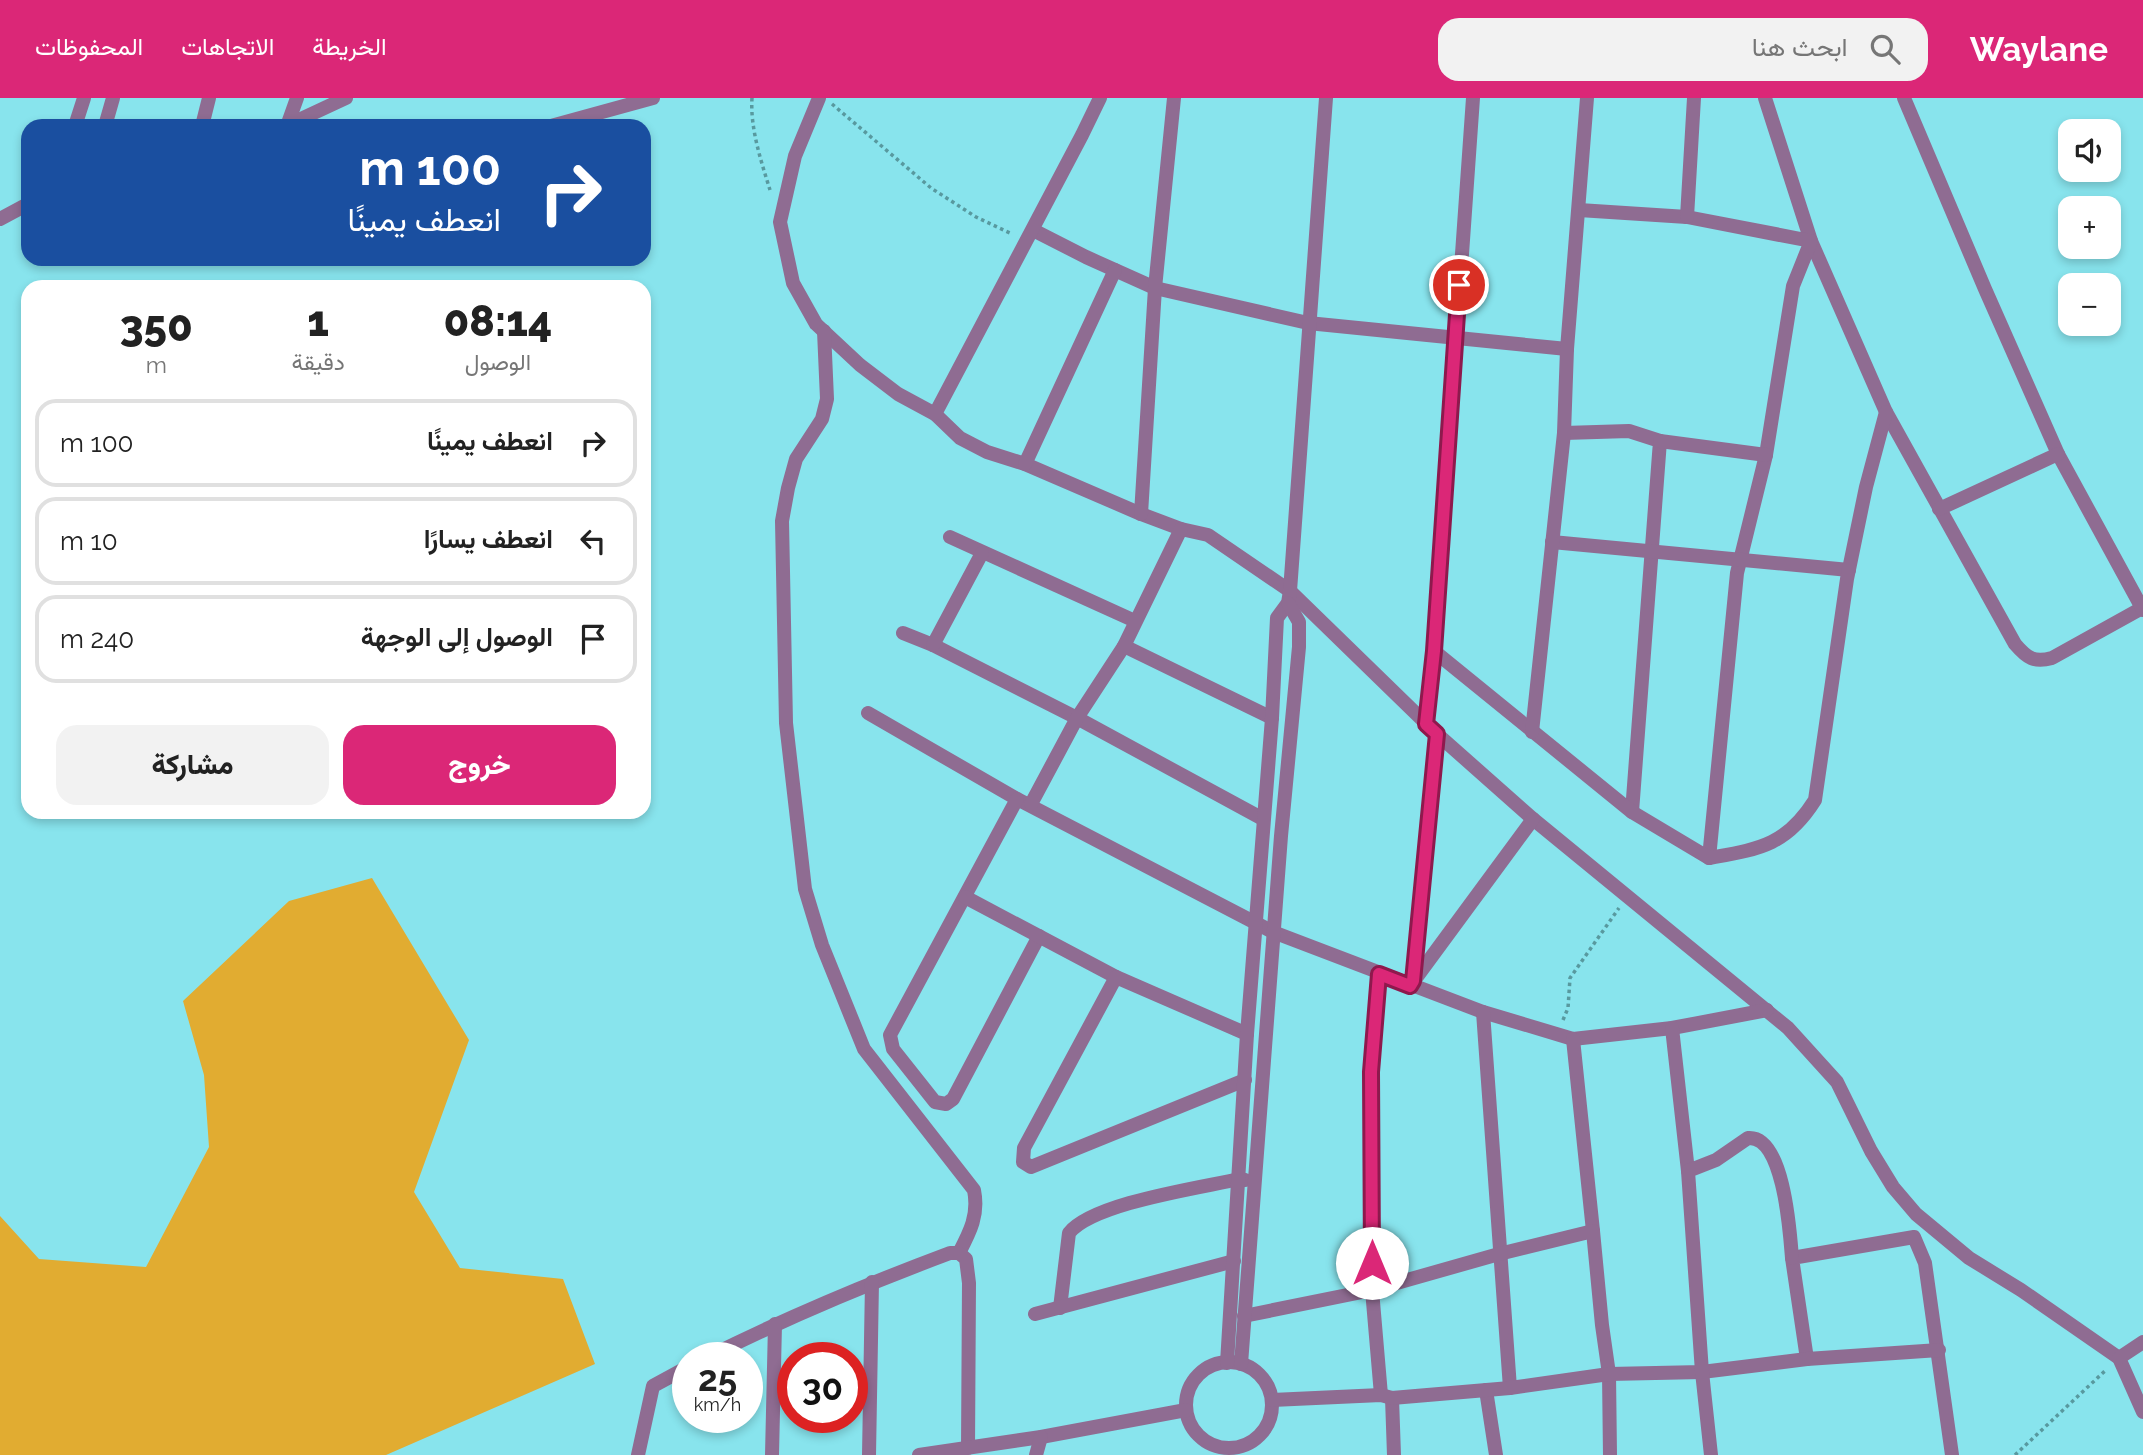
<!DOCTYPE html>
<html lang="ar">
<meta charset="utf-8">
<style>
:root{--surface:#fff;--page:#f2f2f2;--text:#222;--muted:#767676;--line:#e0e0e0;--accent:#db2777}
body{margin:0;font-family:Raleway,Vazirmatn,sans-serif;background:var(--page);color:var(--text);direction:rtl;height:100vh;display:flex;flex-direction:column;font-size:26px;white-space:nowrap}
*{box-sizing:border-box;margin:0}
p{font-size:23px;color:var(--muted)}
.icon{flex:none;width:38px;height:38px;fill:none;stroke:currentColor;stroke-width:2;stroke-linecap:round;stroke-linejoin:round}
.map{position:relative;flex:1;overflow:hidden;direction:ltr}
.drawer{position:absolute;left:21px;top:182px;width:630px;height:539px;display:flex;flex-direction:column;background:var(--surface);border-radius:21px;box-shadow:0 4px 10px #0003;direction:rtl}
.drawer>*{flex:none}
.hud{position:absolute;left:21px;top:21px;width:630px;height:147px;border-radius:21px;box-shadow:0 4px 10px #0003;direction:rtl;background:#1a4fa0;color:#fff;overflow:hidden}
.buttons{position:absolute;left:2058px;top:21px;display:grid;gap:14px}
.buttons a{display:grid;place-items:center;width:63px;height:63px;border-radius:14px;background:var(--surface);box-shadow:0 4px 10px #0003;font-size:35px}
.speed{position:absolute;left:672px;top:1244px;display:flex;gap:14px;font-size:35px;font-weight:700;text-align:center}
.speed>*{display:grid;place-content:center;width:91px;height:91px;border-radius:50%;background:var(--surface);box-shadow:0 4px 10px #0003;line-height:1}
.speed small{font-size:18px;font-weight:400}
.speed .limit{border:10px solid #d22;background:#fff;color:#111}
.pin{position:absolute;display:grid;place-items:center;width:60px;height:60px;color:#fff;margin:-30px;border:4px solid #fff;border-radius:50%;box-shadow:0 2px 7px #0007}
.me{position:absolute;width:77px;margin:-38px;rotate:0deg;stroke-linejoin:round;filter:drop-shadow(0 0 5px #0008)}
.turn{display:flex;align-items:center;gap:24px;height:147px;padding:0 35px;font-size:32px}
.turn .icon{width:91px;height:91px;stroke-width:2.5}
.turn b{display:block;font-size:49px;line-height:60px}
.eta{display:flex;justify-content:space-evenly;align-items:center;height:119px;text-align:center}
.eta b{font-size:42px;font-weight:800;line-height:49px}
.primary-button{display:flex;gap:14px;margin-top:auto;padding:14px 35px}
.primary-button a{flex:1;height:80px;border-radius:21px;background:var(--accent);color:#fff;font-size:28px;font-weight:800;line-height:80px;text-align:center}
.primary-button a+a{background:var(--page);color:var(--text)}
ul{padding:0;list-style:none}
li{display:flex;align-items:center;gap:21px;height:88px;margin:0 14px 10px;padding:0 21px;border:4px solid var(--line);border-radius:21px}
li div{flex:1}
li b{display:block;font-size:26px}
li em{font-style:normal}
header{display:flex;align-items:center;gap:42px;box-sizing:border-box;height:98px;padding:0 35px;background:var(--accent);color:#fff}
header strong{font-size:33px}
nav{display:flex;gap:38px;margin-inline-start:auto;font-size:24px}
.search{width:490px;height:63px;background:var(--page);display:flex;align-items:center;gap:18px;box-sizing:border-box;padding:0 24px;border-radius:21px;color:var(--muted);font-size:26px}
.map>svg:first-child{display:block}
.green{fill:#e1ac31}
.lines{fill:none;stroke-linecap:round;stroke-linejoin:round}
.path{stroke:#58999f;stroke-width:3.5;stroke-dasharray:3.5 3.5;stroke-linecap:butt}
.street{stroke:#8f6c92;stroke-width:14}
.route-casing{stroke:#8e194d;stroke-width:18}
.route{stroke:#db2777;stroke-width:12}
</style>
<header>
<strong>Waylane</strong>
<div class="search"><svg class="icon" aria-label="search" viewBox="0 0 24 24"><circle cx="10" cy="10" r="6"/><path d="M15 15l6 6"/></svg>ابحث هنا</div>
<nav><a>الخريطة</a><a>الاتجاهات</a><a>المحفوظات</a></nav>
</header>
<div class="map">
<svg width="2143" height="1357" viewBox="0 0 2143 1357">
<rect width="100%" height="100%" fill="#88e4ed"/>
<polygon class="green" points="372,780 469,942 414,1094 460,1170 563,1181 595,1266 386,1357 0,1357 0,1118 39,1161 146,1169 209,1049 204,977 183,903 289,803"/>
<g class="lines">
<g class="path">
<path d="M752 0C750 30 761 63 770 92"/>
<polyline points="832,6 931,90 976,119 1012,136"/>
<polyline points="1563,922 1568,910 1570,880 1619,810"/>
<polyline points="2015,1357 2107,1271"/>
</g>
<g class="street">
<polyline points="819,0 795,58 780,124 793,185 816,226 860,267 898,296 935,316 960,340 987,354 1025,366 1141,416 1181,431 1208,437 1290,493 1437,636 1533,721 1788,930 1837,984 1871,1053 1893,1089 1916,1116 1969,1160 2021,1192 2119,1260 2143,1314"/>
<path d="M1765 0 1811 143 1886 314 2015 546C2027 560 2034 565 2052 560L2142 510"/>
<polyline points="1904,0 1985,191 2058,356 2143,512"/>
<polyline points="288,27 346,0"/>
<polyline points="75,28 84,0"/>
<polyline points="105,28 113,0"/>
<polyline points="202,28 209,0"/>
<polyline points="287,28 297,0"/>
<polyline points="551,28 653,0"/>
<polyline points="1579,112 1687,119 1811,143 1793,188 1766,357 1737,475 1709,760"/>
<polyline points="1687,119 1694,0"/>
<polyline points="0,121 28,106"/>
<polyline points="1033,132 1086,159 1155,190 1308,225 1567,251"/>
<path d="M824 233 827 301 822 321 796 361 788 390 782 423 786 625 805 791 822 847 864 951 974 1092C979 1117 970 1134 959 1155"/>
<polyline points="935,316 1082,37 1100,0"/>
<polyline points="1564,335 1629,333 1660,343 1632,714"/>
<polyline points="1660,343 1766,357"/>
<polyline points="1025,366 1115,172"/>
<polyline points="1939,411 2058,356"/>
<polyline points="1141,416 1155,190 1174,0"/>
<polyline points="950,439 1135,523"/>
<polyline points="1552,444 1849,472"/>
<polyline points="903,535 933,547 1077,620 1263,721"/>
<polyline points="933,547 982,455"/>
<polyline points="1124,548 1272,620"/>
<path d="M1434 553 1632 714 1709 760C1759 751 1786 748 1815 702L1847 481 1866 389 1886 314"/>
<polyline points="868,615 1017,701 1273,834 1483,914 1573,941 1672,930 1767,912"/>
<polyline points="1426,626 1434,553 1473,0"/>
<polyline points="1532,634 1564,335 1567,251 1587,0"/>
<polyline points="1017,701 890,937 893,951 935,1004 946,1006 953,1001 1039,838"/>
<polyline points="1031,706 1077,620 1124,548 1181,431"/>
<polyline points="965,799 1116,879"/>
<polyline points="1379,876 1371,974 1372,1192 1381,1297"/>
<polyline points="1413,883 1437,636"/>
<polyline points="1413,884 1533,721"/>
<polyline points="1483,914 1510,1290"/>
<polyline points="1672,930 1688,1073"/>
<polyline points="1573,941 1593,1133"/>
<polyline points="1245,982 1031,1069 1023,1064 1024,1050 1116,879 1247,936"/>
<path d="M1060 1210 1069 1135C1093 1105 1199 1090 1239 1081L1245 1082"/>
<polyline points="1035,1216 1234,1163"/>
<polyline points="1244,1218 1372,1192 1499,1156 1593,1133 1602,1227 1609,1276 1610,1357"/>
<path d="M706 1260C786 1220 867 1186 950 1155H959L966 1161 969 1185 968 1350"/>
<polyline points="2119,1260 2143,1244"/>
<polyline points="1807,1261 1792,1160 1914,1139 1925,1165 1952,1357"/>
<circle cx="1229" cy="1307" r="43"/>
<polyline points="1227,1265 1247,936 1272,620 1277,520 1288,505 1290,493 1326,0"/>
<polyline points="1241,1266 1281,738 1299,549 1299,524 1288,505"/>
<polyline points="1486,1292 1496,1357"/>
<polyline points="1392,1300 1394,1357"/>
<polyline points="1272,1302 1381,1297 1392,1300 1510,1290 1609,1276 1702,1274 1807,1261 1939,1252"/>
<polyline points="638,1357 653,1288 688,1269"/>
<polyline points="772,1357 775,1226"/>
<polyline points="869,1357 872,1184"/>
<polyline points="919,1357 1041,1339 1186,1312"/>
<polyline points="1036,1357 1041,1339"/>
<path d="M1711 1357 1702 1274 1688 1073 1716 1062 1748 1040C1784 1037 1790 1135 1792 1160"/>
</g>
</g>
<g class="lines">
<g class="route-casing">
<polyline id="route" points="1372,1165 1371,974 1379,876 1410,888 1413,883 1437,636 1426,626 1434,553 1459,187"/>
</g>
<use href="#route" class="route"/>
</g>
</svg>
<div class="buttons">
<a><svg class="icon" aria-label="sound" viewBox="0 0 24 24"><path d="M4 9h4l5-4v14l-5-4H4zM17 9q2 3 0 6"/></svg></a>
<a>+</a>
<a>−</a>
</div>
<div class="speed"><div>25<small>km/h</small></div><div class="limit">30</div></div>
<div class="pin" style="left:1459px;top:187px;background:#d93025"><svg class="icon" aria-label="arrive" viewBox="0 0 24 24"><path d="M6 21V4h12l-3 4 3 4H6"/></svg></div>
<svg class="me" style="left:1372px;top:1165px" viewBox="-20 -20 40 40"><circle r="19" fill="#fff"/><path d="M0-13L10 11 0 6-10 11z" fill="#db2777"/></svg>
<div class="hud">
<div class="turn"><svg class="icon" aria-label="right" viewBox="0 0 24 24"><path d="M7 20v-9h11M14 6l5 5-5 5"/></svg><div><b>100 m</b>انعطف يمينًا</div></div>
</div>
<section class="drawer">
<div class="eta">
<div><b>08:14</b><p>الوصول</p></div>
<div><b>1</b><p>دقيقة</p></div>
<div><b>350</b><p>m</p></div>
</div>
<ul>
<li><svg class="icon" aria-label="right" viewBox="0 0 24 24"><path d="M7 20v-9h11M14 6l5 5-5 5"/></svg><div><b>انعطف يمينًا</b></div><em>100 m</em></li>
<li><svg class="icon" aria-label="left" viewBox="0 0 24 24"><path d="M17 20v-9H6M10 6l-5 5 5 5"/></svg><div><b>انعطف يسارًا</b></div><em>10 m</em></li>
<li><svg class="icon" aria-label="arrive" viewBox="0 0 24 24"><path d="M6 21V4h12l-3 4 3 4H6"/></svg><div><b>الوصول إلى الوجهة</b></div><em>240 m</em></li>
</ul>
<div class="primary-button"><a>خروج</a><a>مشاركة</a></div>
</section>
</div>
